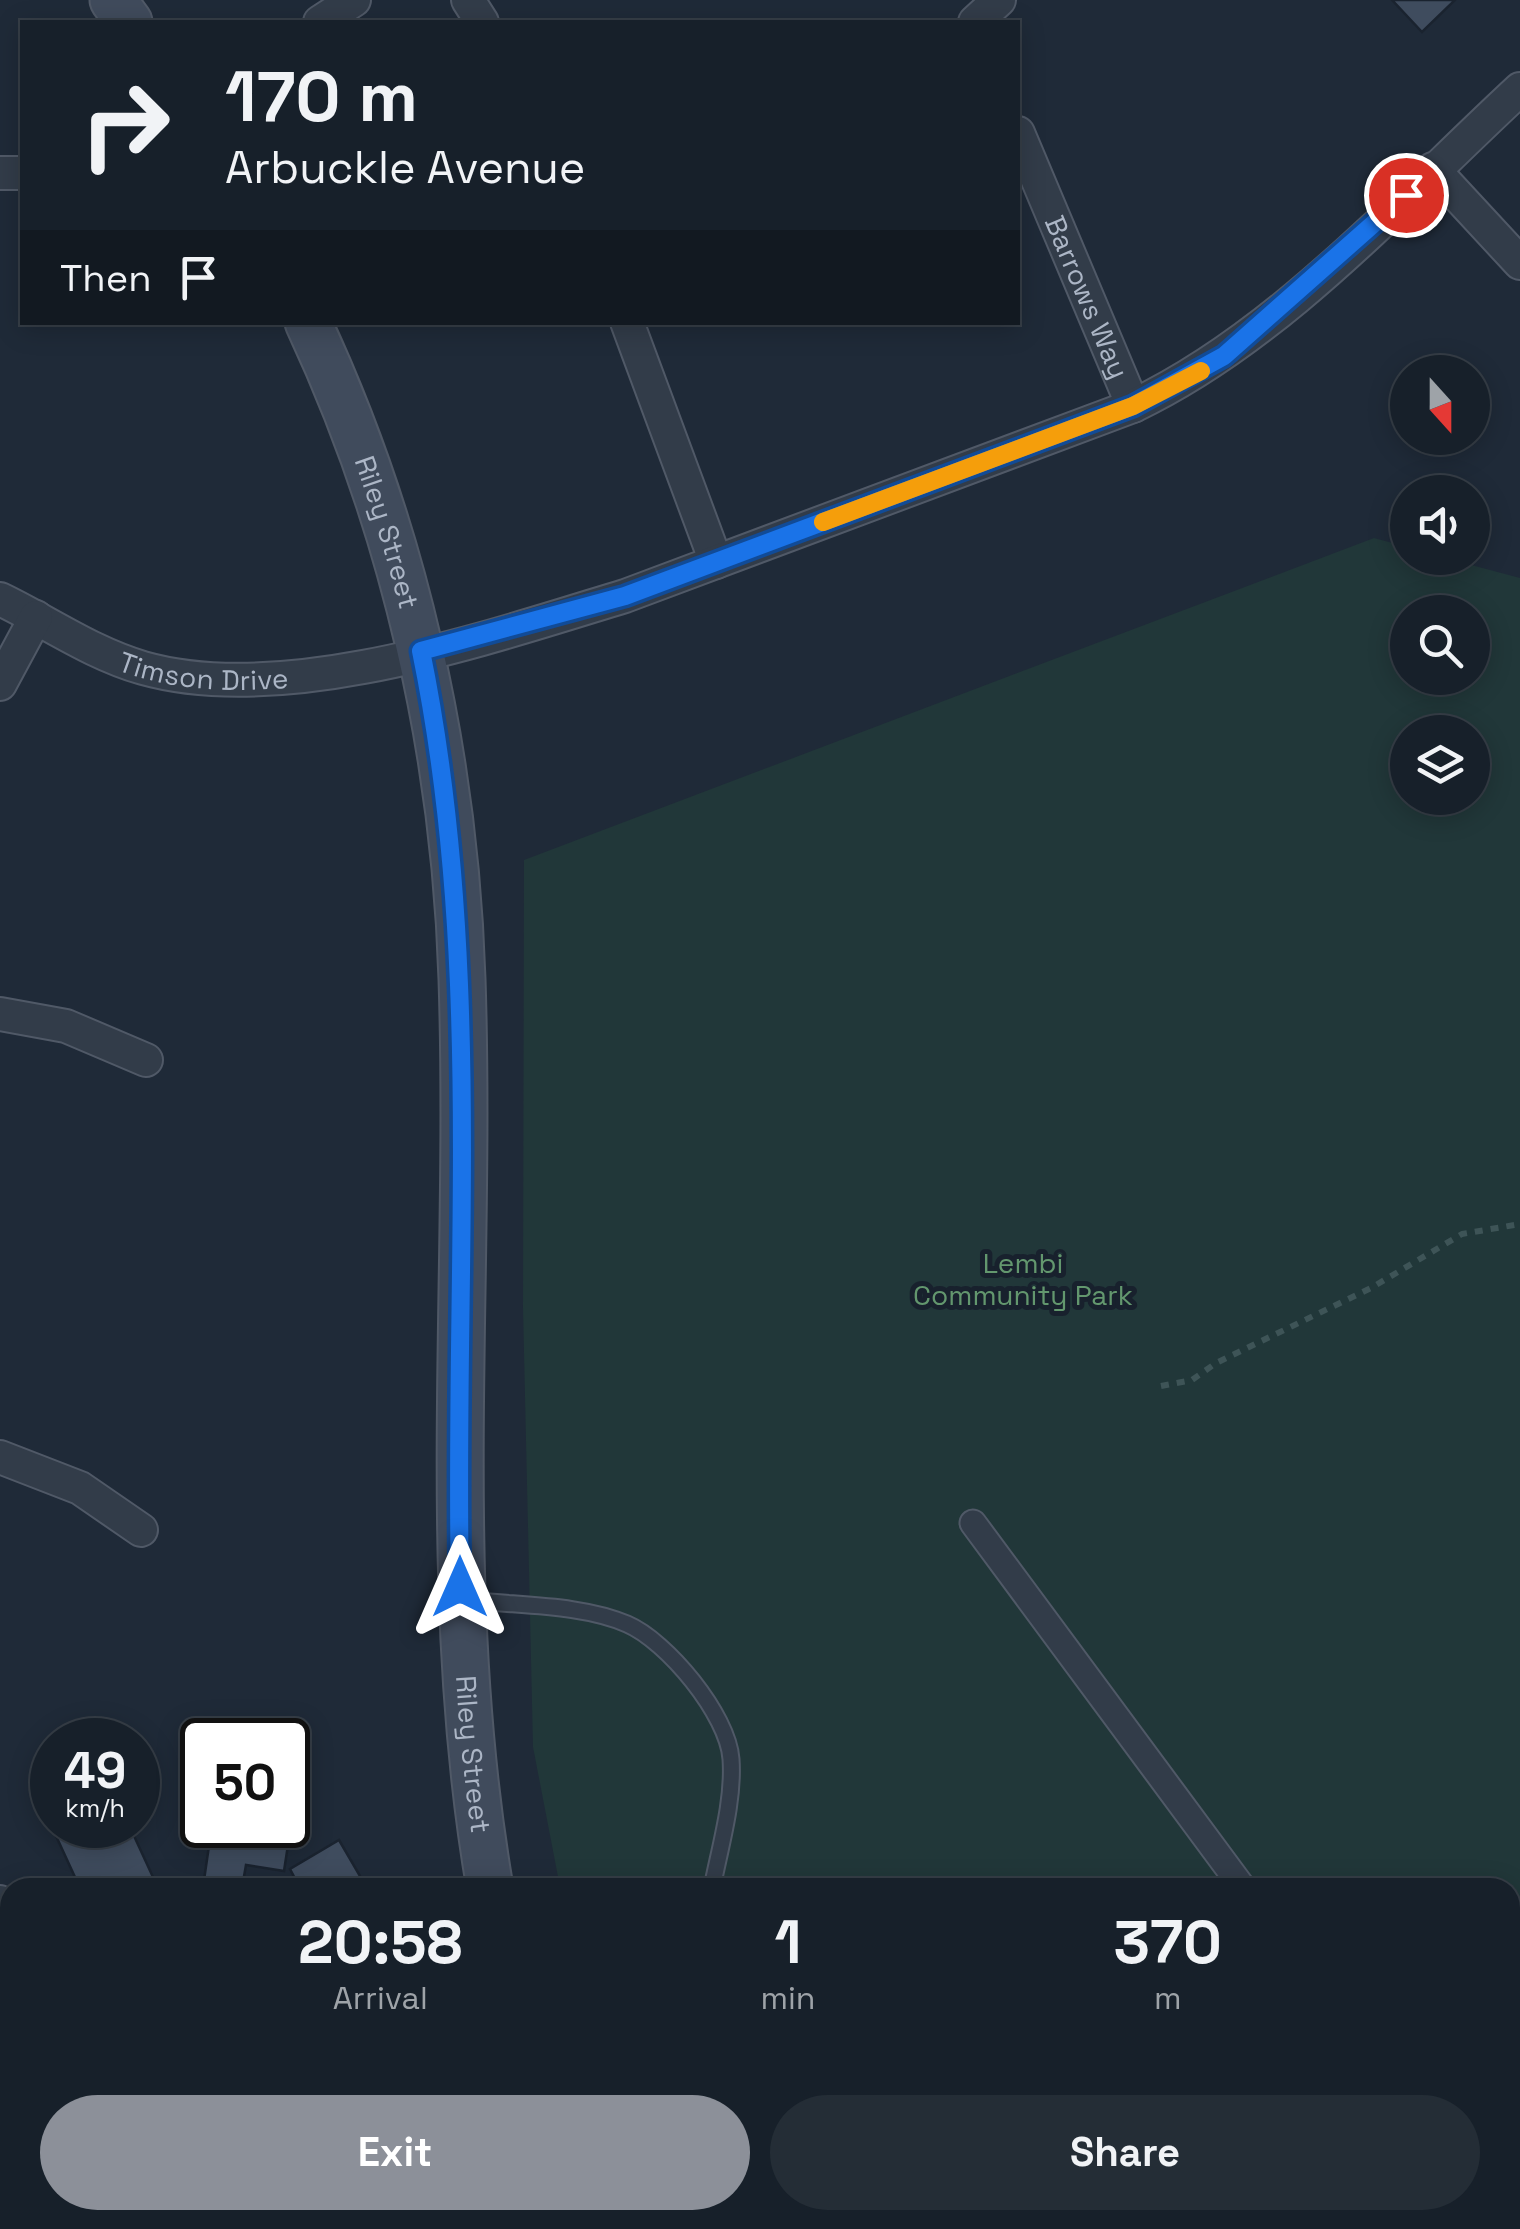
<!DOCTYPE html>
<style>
:root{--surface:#17202a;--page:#242d36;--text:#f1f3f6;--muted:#9ea3a8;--line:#363e47;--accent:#8c9099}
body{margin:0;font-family:"Space Grotesk",sans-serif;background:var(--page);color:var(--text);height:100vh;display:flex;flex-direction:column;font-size:38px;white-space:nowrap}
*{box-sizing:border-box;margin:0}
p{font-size:32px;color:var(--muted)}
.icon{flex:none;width:55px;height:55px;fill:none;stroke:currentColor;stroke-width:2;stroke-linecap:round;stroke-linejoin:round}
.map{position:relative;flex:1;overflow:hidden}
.sheet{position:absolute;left:0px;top:1878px;width:1520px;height:352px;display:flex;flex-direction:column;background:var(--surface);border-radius:30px 30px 0 0;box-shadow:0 5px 25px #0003,0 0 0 2px var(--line)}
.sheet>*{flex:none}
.hud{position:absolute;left:20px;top:20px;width:1000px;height:305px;border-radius:0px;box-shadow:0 5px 25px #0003,0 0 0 2px var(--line);background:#17202a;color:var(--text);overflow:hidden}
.needle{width:65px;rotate:159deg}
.buttons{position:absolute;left:1390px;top:355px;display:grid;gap:20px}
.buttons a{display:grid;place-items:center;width:100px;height:100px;border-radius:50%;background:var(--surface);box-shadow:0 5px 25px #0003,0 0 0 2px var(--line);font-size:50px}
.speed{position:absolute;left:30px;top:1718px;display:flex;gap:20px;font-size:50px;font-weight:700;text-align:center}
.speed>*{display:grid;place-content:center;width:130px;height:130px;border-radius:50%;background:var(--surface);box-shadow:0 5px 25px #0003,0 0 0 2px var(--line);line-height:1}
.speed small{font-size:25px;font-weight:400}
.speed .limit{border:5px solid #111;border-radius:15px;background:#fff;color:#111}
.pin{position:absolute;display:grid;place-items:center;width:85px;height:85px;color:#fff;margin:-42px;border:5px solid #fff;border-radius:50%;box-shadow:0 2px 10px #0007}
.me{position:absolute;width:110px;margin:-55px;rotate:0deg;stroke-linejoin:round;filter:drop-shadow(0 0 8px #0008)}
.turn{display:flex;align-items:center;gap:35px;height:210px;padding:0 40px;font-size:45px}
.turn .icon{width:130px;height:130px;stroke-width:2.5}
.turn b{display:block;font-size:70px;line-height:85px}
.then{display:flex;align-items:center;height:95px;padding:0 40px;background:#0003;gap:20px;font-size:38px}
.eta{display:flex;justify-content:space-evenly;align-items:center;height:170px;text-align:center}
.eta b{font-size:60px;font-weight:600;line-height:70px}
.action{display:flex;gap:20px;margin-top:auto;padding:20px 40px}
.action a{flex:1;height:115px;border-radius:60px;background:var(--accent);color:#fff;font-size:40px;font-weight:600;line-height:115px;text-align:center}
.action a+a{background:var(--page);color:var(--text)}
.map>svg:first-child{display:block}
.green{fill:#213739;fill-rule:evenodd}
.building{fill:#3f4c5e;stroke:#1a232f;stroke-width:2.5}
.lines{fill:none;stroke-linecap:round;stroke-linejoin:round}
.service-casing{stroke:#505967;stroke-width:19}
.pedestrian-casing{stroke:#505967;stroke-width:29}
.minor-casing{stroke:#505967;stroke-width:36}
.secondary-casing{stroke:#505967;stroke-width:49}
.path{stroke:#3e5457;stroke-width:6;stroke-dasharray:8 8;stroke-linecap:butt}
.service{stroke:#323c49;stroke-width:15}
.pedestrian{stroke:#323c49;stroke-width:25}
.minor{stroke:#323c49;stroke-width:32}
.secondary{stroke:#404b5c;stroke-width:45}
.route-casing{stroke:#114b97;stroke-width:25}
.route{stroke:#1a73e8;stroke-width:18}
.slow{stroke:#f59e0b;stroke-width:18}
.labels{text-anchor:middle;stroke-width:10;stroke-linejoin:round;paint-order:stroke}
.street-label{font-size:28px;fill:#acb6c6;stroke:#18212d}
.park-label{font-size:28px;fill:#63976e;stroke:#18212d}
</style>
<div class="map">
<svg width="1520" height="2229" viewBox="0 0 1520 2229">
<rect width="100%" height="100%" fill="#1f2a38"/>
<path class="green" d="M1374 538 1407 547 1408 558H1445L1520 578V2229H655L650 2220H1510V1888L560 1887 533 1747 523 1308 524 860ZM1408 612H1472V678H1408ZM1408 732H1472V798H1408Z"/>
<g class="building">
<polygon points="1392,0 1455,0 1422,32"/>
<polygon points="288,1805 294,1806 284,1871 246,1865 242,1888 203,1887 212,1825 288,1825"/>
<polygon points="51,1825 129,1825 158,1888 109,1888 106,1882 80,1888"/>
<polygon points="339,1840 367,1888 300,1888 290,1869"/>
<polygon points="10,2117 10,2207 7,2209 0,2200 0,2125"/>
<polygon points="65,2220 127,2220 134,2229 53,2229"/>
<polygon points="340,2220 463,2220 452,2229 335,2229"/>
</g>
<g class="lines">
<g class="service-casing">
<g id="service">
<path d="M469 1600C518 1606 581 1604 627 1624 667 1641 728 1715 731 1759 734 1801 720 1847 712 1888"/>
<polyline points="726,2220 729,2229"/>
</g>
</g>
<g class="pedestrian-casing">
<g id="pedestrian">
<polyline points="973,1523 1243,1888"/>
<polyline points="1487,2220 1493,2229"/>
</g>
</g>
<g class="minor-casing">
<g id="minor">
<polyline points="468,0 482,22"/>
<polyline points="320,22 354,0"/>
<polyline points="975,22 999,0"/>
<path id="s1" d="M1018 133 1133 406"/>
<polyline points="1433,169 1520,263"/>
<polyline points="0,173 22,173"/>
<polyline points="627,322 716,562"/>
<path id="s2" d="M0 599C48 622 91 653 143 668 284 708 487 638 625 596L1133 406C1280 336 1401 199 1520 89"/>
<polyline points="0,684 36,617"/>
<polyline points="0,1014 66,1026 146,1060"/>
<polyline points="0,1457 80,1488 141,1530"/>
<polyline points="0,1902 10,1922"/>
<polyline points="229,2220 236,2229"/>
</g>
</g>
<g class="secondary-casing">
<g id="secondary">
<polyline points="113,0 129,22"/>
<path id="s3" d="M308 322C404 527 455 754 462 979 472 1283 438 1586 490 1888"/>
<polyline points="601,2220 606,2229"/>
</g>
</g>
<polyline class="path" points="1161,1386 1192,1380 1216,1363 1371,1288 1462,1234 1520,1224"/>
<use href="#service" class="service"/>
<use href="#pedestrian" class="pedestrian"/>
<use href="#minor" class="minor"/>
<use href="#secondary" class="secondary"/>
</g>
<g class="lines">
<g class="route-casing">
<path id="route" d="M460 1587C453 1272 485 963 421 651L625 596 1133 406 1224 356 1406 195"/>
</g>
<use href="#route" class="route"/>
<polyline class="slow" points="823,522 1133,406 1201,371"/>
</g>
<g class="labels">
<g class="street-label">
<text dy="10" stroke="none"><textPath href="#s1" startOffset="178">Barrows Way</textPath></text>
<text dy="10" stroke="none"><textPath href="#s3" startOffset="225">Riley Street</textPath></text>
<text dy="10" stroke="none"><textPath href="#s2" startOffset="220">Timson Drive</textPath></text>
<text dy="10" stroke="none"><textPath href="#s3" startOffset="1455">Riley Street</textPath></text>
</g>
<g class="park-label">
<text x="1023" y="1273">Lembi<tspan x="1023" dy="32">Community Park</tspan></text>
</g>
</g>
</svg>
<div class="buttons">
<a><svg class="needle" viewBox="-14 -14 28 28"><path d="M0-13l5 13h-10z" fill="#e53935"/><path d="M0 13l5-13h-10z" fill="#9ea3a8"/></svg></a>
<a><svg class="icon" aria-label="sound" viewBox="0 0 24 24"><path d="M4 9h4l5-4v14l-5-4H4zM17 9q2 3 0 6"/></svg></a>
<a><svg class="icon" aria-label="search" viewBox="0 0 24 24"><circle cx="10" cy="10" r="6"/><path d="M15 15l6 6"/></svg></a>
<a><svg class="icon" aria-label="layers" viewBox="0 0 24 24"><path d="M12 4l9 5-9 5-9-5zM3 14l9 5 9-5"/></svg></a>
</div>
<div class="speed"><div>49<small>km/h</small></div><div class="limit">50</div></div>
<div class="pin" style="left:1406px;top:195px;background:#d93025"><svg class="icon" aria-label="arrive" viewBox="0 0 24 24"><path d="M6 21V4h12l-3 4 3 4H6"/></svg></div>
<svg class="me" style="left:460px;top:1587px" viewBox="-20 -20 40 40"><path d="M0-17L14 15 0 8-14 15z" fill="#1a73e8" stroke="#fff" stroke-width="4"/></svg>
<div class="hud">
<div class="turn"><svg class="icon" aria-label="right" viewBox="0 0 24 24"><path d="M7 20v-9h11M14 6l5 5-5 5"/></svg><div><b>170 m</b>Arbuckle Avenue</div></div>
<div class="then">Then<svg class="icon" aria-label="arrive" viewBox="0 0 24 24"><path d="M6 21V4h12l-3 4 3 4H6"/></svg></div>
</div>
<section class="sheet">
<div class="eta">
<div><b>20:58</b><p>Arrival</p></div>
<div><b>1</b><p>min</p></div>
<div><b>370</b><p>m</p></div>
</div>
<div class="action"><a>Exit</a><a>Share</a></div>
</section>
</div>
